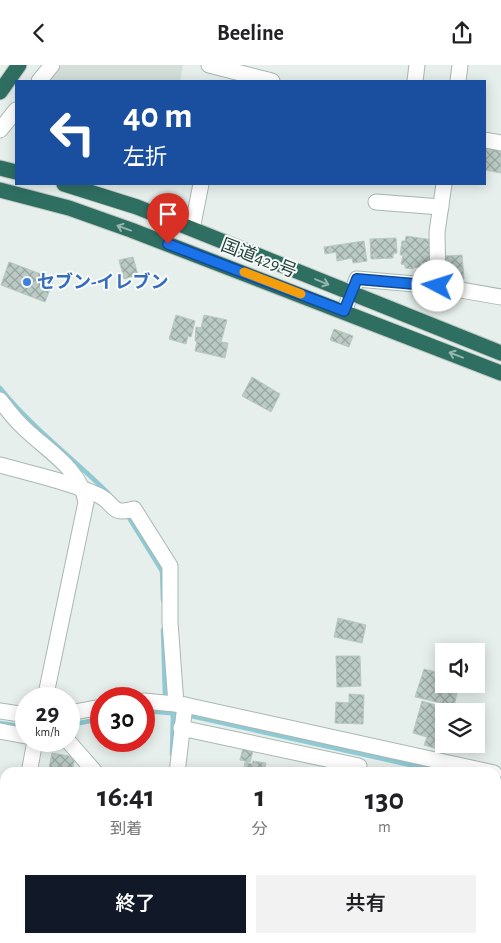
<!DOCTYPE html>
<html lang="ja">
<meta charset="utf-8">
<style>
:root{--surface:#fff;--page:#f2f2f2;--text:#202124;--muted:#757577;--accent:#111827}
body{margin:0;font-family:"Alegreya Sans","Noto Sans JP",sans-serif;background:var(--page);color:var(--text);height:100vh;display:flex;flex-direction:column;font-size:19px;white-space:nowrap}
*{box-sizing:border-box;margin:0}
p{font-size:16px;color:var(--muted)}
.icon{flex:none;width:28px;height:28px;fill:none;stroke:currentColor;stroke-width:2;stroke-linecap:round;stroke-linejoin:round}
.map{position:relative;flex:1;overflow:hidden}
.panel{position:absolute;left:0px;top:702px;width:501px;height:176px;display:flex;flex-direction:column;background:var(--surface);border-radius:15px 15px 0 0;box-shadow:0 2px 12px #0003}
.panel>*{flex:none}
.banner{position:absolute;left:15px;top:15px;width:471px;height:105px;border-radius:0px;box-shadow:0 2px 12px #0003;background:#1a4fa0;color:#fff;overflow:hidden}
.fabs{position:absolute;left:435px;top:578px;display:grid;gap:10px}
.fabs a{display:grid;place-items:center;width:50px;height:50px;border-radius:0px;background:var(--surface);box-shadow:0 2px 12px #0003;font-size:25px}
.speed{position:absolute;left:15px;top:622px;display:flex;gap:10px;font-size:25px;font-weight:700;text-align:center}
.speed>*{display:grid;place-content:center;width:65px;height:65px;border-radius:50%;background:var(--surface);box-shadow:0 2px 12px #0003;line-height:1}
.speed small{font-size:12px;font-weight:400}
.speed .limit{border:8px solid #d22;background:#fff;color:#111}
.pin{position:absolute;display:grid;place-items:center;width:42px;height:42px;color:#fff;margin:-51px -21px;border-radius:50% 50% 50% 0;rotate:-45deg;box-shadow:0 0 5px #0007}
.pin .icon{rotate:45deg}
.me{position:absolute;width:55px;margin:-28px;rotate:275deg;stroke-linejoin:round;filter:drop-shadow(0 0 4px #0008)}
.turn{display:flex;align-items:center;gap:18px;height:105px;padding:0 25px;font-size:22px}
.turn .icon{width:65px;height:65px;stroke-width:2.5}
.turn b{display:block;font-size:35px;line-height:42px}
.eta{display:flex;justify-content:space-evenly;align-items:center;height:85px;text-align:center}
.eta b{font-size:30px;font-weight:600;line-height:35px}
.cta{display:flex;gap:10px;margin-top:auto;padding:10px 25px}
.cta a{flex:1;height:58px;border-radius:0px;background:var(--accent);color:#fff;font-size:20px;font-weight:600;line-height:58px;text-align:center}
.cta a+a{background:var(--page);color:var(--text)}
header{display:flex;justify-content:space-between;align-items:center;height:65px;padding:0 25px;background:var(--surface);font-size:22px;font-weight:600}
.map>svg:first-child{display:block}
.built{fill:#d4dfda}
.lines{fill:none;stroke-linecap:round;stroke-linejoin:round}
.stream{stroke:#8ec9d4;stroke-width:4.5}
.building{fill:url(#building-cross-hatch);stroke:#b8c9c2}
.street-casing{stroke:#a8b8b2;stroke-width:17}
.highway-casing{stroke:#c2cac8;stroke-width:17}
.street{stroke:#fff;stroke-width:15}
.highway{stroke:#2f6f62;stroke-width:15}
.oneway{stroke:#93b5ae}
.route-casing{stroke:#114b97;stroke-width:12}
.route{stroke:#1a73e8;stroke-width:9}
.slow{stroke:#f59e0b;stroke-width:9}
.shop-dot{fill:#3f7fe0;stroke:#f7fbf9;stroke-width:2}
.labels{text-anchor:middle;stroke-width:4;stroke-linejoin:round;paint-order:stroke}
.street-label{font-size:18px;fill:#24423a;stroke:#f7fbf9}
.shop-label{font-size:18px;font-weight:bold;fill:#366cbe;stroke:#f7fbf9;text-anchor:start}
</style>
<header><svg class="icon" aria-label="back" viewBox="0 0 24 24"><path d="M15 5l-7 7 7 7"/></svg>Beeline<svg class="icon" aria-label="share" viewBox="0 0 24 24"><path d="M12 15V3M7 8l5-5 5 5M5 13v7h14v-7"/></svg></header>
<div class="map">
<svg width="501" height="878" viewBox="0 0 501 878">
<defs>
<pattern id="building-cross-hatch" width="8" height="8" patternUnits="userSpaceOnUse" patternTransform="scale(1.25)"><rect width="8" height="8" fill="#bbcac4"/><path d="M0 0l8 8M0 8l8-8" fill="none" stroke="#98a6a0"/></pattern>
</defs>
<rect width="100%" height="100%" fill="#e6efeb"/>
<polygon class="built" points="62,0 183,0 180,16 49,16"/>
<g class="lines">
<g class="stream">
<path d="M0 323C32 363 73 393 109 429"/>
<polyline points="126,448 162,506 163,535"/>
<polyline points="163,565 165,631"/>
<polyline points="144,646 182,649 446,708"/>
<polyline points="0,658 26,662"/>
<polyline points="69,660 101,654"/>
<polyline points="172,689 173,648"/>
<polyline points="496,721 501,723"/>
</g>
</g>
<g class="building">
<polygon points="485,82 501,84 501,108 485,105"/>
<polygon points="406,171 433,175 430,199 421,198 421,203 413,202 413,204 405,203 405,200 401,199 403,190 400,190 402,176 405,176"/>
<polygon points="396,173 397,188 393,189 393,193 371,194 370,174"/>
<polygon points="364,176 367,196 353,198 352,193 337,196 336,187 325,189 324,182"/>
<polygon points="462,190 464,214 447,215 446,191"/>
<polygon points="133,192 138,210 124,214 119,195"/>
<polygon points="9,197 54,214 45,237 1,220"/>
<polygon points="176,250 195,256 191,272 188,271 186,279 169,274"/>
<polygon points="204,250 227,255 221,277 228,278 225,293 195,286 197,276 195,276 196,262 201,263"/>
<polygon points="334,264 353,271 349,282 330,275"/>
<polygon points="252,312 280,329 271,347 242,331"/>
<polygon points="338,553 366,560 362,578 334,572"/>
<polygon points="336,591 360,591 361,621 337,622"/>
<polygon points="424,604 444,609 444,619 466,619 464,626 458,624 454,641 415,632"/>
<polygon points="349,629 364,630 363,659 335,658 336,637 349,638"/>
<polygon points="422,636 453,645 444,646 444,675 441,685 424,680 427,672 413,668"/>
<polygon points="243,683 253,686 250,697 240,695"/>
<polygon points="52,688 75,692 72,708 48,708"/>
<polygon points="253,696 266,698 264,708 243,708 245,697 252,699"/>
<polygon points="141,874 170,874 169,878 140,878"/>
</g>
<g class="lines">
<g class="street-casing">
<g id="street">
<polyline points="209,0 272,16"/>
<polyline points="39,16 52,0"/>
<polyline points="415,16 417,0"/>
<polyline points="458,16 460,0"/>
<polyline points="0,65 16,45"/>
<polyline points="485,75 501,78"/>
<polyline points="376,137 441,142"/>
<polyline points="192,164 201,119"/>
<polyline points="438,221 437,167 444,119"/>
<polyline points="344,246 357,214 438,221 501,232"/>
<path d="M0 335C7 344 14 354 23 362 46 385 80 403 86 437L45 634"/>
<path d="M0 400C32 409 67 416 98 430 116 438 109 451 134 444L170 501V557L176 639"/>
<polyline points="144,636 185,640 494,708"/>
<polyline points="0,646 26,650"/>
<polyline points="69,648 101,642"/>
<polyline points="181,663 359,701"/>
<polyline points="0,666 26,671"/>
<polyline points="68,676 96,708"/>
<polyline points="29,708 35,676"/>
<polyline points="177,708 185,640"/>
<polyline points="0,858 5,832"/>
<polyline points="172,874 173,878"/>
<polyline points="360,878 364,874"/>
<polyline points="383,878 385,874"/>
</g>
</g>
<g class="highway-casing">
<g id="highway">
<polyline points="0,27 19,0"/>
<polyline points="0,103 16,107"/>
<polyline points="64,119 137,142 501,288"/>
<polyline points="0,125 69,143 131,165 501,308"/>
</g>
</g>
<use href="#street" class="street"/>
<use href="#highway" class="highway"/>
</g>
<defs><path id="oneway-shaft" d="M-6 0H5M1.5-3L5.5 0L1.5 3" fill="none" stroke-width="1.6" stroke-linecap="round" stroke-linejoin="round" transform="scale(1.25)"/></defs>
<g class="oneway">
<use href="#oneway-shaft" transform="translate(124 163) rotate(-160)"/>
<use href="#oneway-shaft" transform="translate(322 217) rotate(22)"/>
<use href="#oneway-shaft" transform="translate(456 290) rotate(-159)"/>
</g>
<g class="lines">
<g class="route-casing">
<polyline id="route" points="168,179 344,246 357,214 438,221"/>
</g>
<use href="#route" class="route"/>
<polyline class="slow" points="244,207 301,229"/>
</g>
<circle class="shop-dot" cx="27" cy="217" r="5"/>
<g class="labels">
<g class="street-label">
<text transform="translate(259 193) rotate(21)" y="6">国道429号</text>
</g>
<g class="shop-label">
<text x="37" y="223">セブン-イレブン</text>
</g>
</g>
</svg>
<div class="fabs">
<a><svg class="icon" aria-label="sound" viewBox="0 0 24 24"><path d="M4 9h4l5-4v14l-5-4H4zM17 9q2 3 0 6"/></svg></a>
<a><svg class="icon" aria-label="layers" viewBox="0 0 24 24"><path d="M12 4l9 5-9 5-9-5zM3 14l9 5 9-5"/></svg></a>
</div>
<div class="speed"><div>29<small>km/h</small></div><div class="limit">30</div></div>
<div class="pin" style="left:168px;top:179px;background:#d93025"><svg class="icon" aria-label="arrive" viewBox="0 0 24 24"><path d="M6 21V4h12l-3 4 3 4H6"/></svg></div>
<svg class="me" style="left:438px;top:221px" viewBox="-20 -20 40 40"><circle r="19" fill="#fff"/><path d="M0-13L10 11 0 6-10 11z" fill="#1a73e8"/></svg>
<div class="banner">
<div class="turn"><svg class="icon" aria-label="left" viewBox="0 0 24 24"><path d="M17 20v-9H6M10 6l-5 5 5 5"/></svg><div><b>40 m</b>左折</div></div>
</div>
<section class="panel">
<div class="eta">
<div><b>16:41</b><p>到着</p></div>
<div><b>1</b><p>分</p></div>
<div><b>130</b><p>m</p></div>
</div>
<div class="cta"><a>終了</a><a>共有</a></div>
</section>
</div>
